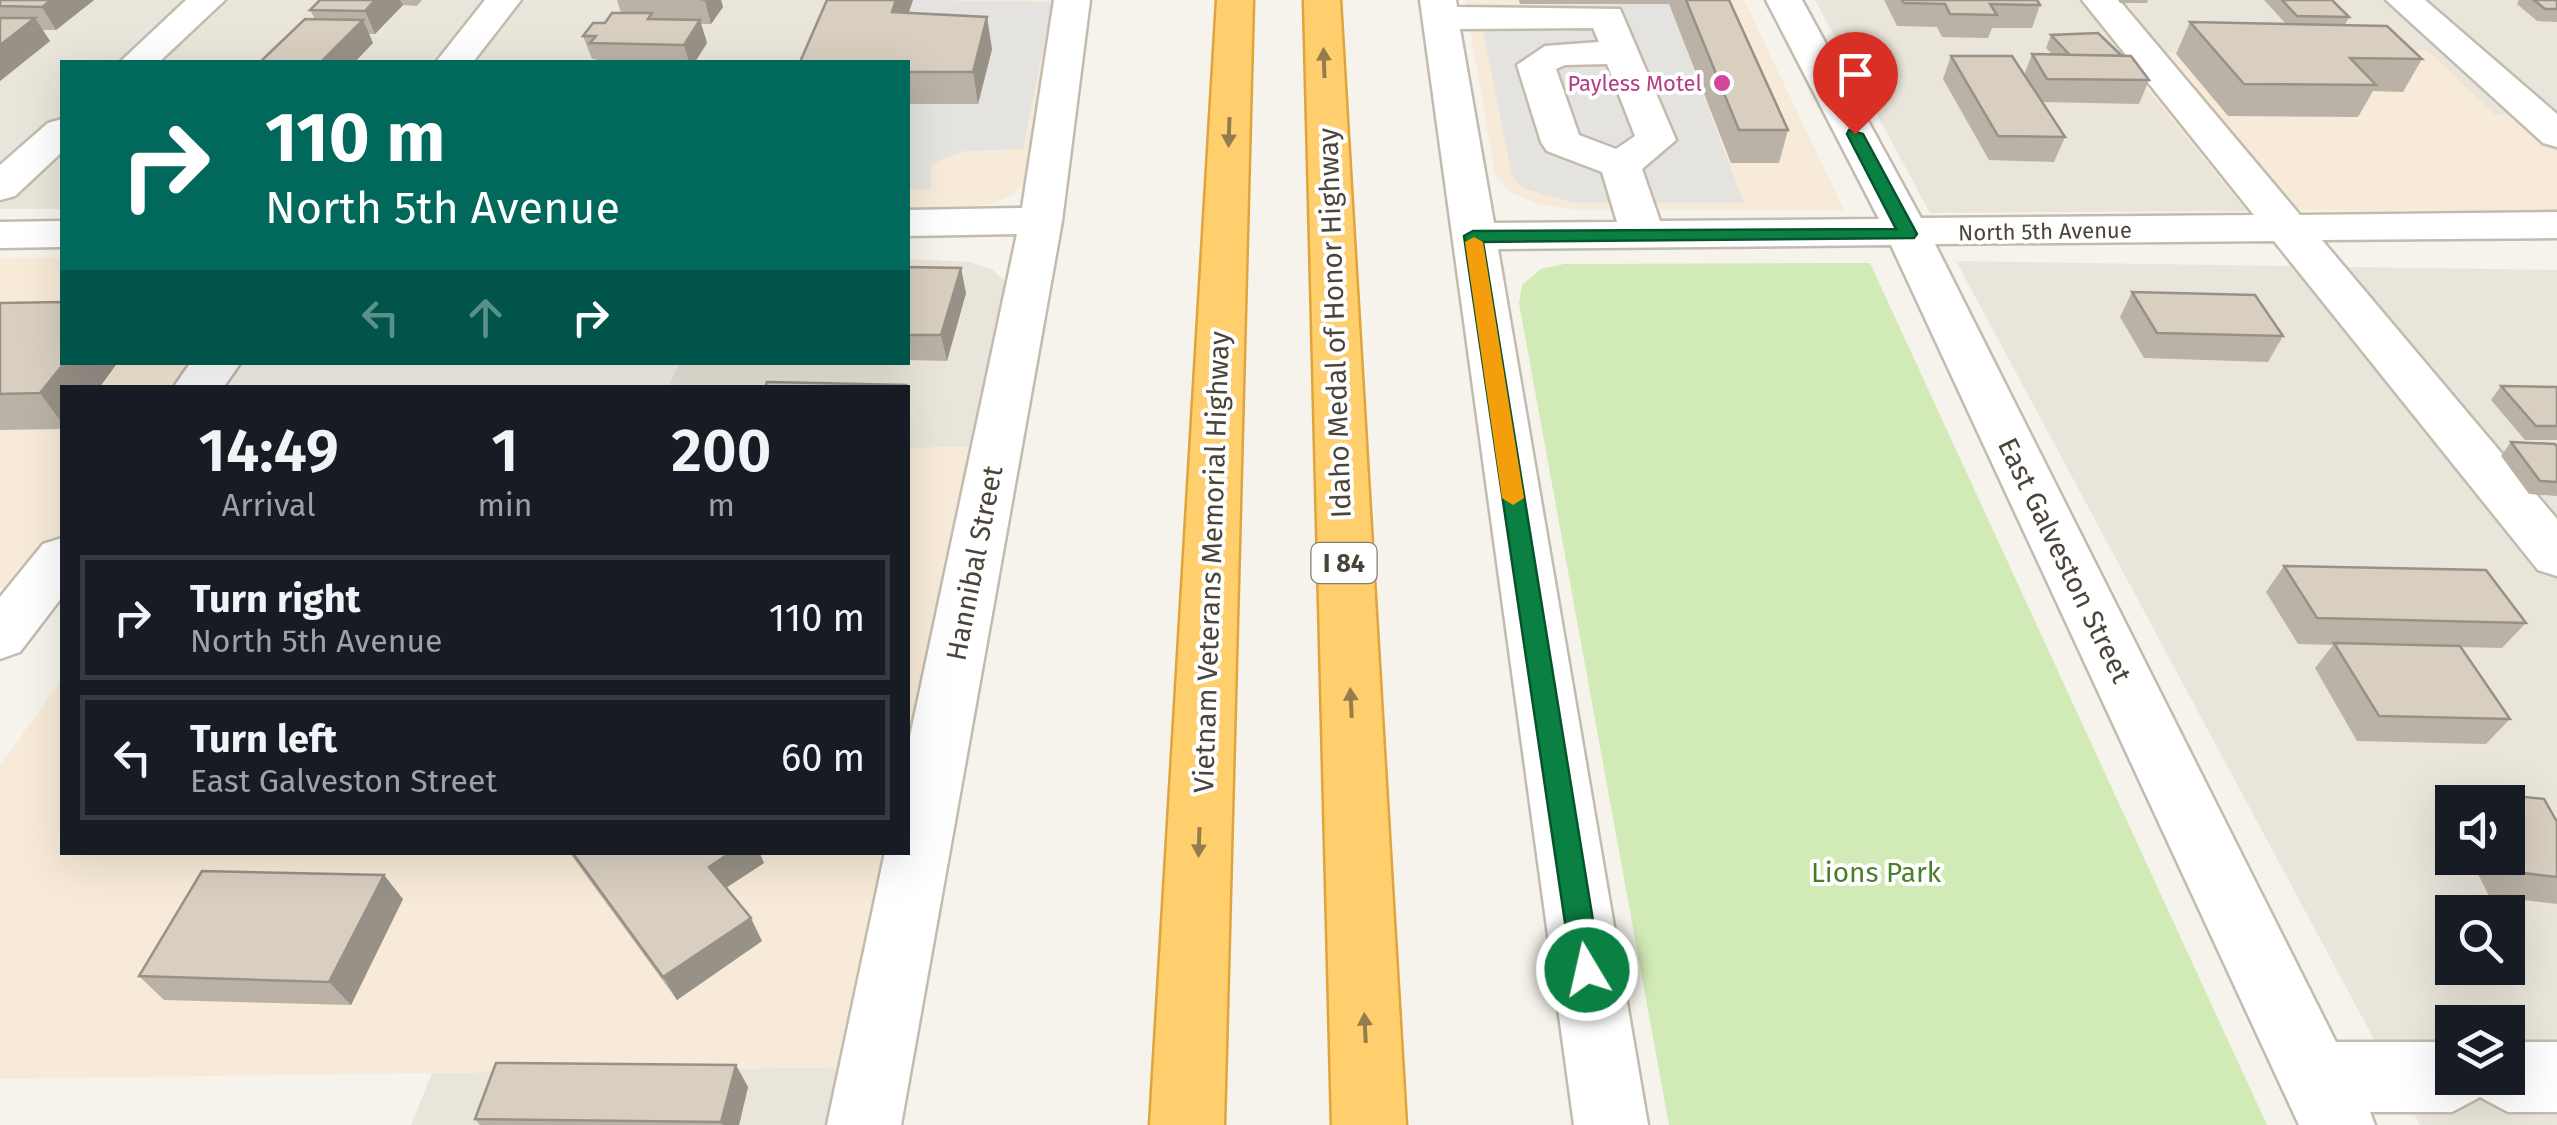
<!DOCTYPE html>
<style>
:root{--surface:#171b24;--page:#242831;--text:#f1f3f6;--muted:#9ea1a6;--line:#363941}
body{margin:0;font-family:"Fira Sans",sans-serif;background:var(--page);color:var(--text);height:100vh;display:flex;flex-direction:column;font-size:38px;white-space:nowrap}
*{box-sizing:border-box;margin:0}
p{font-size:32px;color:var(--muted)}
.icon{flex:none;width:55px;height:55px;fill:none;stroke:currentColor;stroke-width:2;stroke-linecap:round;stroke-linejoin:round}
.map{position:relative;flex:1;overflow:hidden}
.details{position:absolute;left:60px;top:385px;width:850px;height:470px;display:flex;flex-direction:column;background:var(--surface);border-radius:0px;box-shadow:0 10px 40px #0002}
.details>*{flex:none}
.hud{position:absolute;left:60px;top:60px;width:850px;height:305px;border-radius:0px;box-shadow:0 10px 40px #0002;background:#00695c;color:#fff;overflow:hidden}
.buttons{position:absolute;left:2435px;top:785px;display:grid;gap:20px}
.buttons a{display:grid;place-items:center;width:90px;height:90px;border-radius:0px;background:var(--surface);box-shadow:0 10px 40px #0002;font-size:50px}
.pin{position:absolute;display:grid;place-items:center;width:85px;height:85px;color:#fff;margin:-102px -42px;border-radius:50% 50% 50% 0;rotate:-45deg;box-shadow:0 0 10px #0007}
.pin .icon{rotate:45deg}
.me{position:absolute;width:110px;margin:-55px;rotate:351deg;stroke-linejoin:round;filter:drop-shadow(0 0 8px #0008)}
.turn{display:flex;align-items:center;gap:35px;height:210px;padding:0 40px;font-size:45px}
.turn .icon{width:130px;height:130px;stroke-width:2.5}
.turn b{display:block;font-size:70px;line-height:85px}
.lanes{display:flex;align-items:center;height:95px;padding:0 40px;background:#0003;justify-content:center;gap:50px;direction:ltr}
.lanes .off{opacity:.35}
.eta{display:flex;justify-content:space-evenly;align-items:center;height:170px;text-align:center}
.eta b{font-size:60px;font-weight:600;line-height:70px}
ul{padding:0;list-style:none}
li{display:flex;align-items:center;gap:30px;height:125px;margin:0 20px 15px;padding:0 20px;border:5px solid var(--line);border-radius:0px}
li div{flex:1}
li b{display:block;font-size:38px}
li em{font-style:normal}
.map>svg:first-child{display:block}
.residential{fill:#eae5da;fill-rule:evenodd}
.commercial{fill:#f7ead8}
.green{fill:#d2eab5}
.parking{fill:#e5e3e0}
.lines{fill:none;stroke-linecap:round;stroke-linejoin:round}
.minor-casing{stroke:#c2bbae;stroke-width:5}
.highway-casing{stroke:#e0a43c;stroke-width:5}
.minor{fill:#fff;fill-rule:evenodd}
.highway{fill:#ffcf6e;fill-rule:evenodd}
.wall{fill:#bab2a6}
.shaded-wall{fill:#979187}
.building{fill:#d8cfc1;stroke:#979187;stroke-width:2.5}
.oneway{fill:#937c4e}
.route{fill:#0b8043;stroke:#07532c;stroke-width:2.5}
.slow{fill:#f59e0b}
.hotel-dot{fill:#d1479c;stroke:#fff;stroke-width:4}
.labels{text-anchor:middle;stroke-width:8;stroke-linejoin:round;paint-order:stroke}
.far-hotel-label{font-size:22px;fill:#b23c85;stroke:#fff;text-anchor:end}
.far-street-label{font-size:22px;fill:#4b4439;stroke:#fff}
.shield{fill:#fff;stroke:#817c74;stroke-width:2.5}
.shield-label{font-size:25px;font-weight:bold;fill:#4b4439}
.street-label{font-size:28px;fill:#4b4439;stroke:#fff}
.park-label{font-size:28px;fill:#4a7f2a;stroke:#fff}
</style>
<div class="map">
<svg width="2557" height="1125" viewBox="0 0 2557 1125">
<rect width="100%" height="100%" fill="#f6f3ec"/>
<g class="residential">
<polygon points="0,0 832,0 802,62 62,62 62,209 0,209"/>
<polygon points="1815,0 2557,0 2557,115 2495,115 2426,50 2118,54 2247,211 1930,213"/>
<polygon points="908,259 970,262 993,270 1005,281 1010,296 975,447 908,448 908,388 668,388 679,363 908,362"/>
<path d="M1956 261 2557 270V1125H2420ZM2452 802H2508V858H2452ZM2452 912H2508V968H2452ZM2452 1022H2508V1078H2452Z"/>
<polygon points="846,1067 834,1125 411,1125 432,1073"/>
</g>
<g class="commercial">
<polygon points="832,0 1063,0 1031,178 1013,195 989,205 908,210 908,62 802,62"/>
<polygon points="1465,0 1744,0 1844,210 1576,210 1539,204 1509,192 1495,175"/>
<polygon points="2427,50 2495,115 2557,115 2557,210 2247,211 2117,53"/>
<polygon points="0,258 62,258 62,362 202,363 182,387 62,388 62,535 20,588 0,588"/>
<polygon points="975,447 908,773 908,448"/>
<polygon points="62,680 62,852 891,853 846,1067 0,1079 0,765"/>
</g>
<polygon class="green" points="1870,263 2267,1125 1669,1125 1519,303 1522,285 1541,269 1564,264"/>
<g class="parking">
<polygon points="913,0 1053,2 1023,149 965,151 931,164 931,190 908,189 908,104 978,104 898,44"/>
<polygon points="1669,4 1744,203 1574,203 1522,188 1512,176 1478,5"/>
</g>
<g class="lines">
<g class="minor-casing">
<g id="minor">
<polygon points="186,0 225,0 159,62 120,62"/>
<polygon points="485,0 521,0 473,62 436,62"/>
<polygon points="1054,0 1090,0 1062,221 901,1125 827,1125 885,852 908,852 908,746 1017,234 908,236 908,210 1022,208"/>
<path d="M1420 0H1456L1457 7 1620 9 1676 140 1642 169 1660 221 1879 219 1766 0H1802L1921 218 2254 215 2082 0H2119L2300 215 2557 212V238L2322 240 2557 519V576L2538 570 2274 241 1935 244 2336 1042H2452V1078H2508V1042H2557V1112H2508L2480 1097 2452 1112H2370L2375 1125H2299L1891 245 1498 249 1648 1125H1574ZM1593 28 1599 42 1545 46 1517 65 1541 142 1547 151 1602 172 1617 222 1494 223 1460 29ZM1607 64 1635 136 1616 149 1579 135 1556 69 1565 65Z"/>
<polygon points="2386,0 2425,0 2557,114 2557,147 2543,143"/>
<polygon points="62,119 62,152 15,196 0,200 0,165 48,123"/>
<polygon points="62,221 62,247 0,248 0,222"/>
<polygon points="191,362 241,362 223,388 173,388"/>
<polygon points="62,538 62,597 20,652 0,659 0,597 43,544"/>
</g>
</g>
<g class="highway-casing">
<g id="highway">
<polygon points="1217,0 1253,0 1224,1125 1150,1125"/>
<polygon points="1304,0 1340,0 1406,1125 1332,1125"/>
</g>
</g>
<use href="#minor" class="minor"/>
<use href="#highway" class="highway"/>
</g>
<g class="wall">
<polygon points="0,0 94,0 56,30 42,30 50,41 0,81"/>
<polygon points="320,0 422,0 417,6 403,5 375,34 369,34 373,43 315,19 310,10"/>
<polygon points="617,0 721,0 723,7 711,24 701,24 707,43 695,62 597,62 596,59 592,59 583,36 621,13"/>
<polygon points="827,0 913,0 908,13 992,49 978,104 908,104 908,62"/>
<polygon points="1519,0 1729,0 1788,130 1779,163 1731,163 1669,4 1520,4"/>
<polygon points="1884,0 2037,0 2040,5 2032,28 1992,28 1988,38 1942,37 1937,27 1897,26"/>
<polygon points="2118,0 2148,0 2147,3 2120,3"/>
<polygon points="2264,0 2332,0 2349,17 2345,25 2422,59 2403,92 2373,91 2358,117 2228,116 2176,54 2190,22 2286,24"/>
<polygon points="2519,0 2557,0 2557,22 2537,21 2517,4"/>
<polygon points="2051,35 2122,56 2149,80 2139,104 2042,102 2065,137 2054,162 1989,160 1943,79 1951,56 2024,75 2032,54 2053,55 2046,48"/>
<polygon points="908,267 966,293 947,361 908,360"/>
<polygon points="2132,292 2283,336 2268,362 2144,358 2120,317"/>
<polygon points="0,303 62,362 118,362 99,388 62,388 62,429 0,430"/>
<polygon points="2501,386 2557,387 2557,440 2525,440 2491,400"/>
<polygon points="2511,442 2557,447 2557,496 2529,494 2501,456"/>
<polygon points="2284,566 2526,623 2502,648 2461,647 2510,719 2486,744 2357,741 2315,668 2333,645 2298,644 2266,592"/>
<polygon points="2474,792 2544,799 2557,822 2557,904 2489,896 2470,858 2508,858 2508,802 2464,802"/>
<polygon points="569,852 759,852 764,863 726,888 762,941 677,1000"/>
<polygon points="403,899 351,1005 164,1000 139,976"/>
<polygon points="748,1087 739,1125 480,1125 475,1119"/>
</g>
<g class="shaded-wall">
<polygon points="51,0 94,0 56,30 42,7"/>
<polygon points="375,0 400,0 403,5 375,34 365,11"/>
<polygon points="699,0 721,0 723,7 711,24 705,1"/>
<polygon points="896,0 913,0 898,44 892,12"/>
<polygon points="987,17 992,49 978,104 973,72"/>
<polygon points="35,18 50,41 0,81 0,45"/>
<polygon points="363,20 373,43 355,62 321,62"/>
<polygon points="700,20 707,43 695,62 689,62 684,45"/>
<polygon points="961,268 966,293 947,361 941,335"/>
<polygon points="65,362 118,362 99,388 62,388 62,423 40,393"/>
<polygon points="731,852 759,852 764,863 721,891 709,867"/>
<polygon points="384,875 403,899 351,1005 329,982"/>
<polygon points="751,918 762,941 677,1000 663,977"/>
<polygon points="736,1065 748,1087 739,1125 723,1125 721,1122"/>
</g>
<g class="building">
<polygon points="0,0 51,0 42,7 0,6"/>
<polygon points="320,0 375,0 365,11 310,10"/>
<polygon points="827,0 896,0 892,12 987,17 973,72 908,72 908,62 800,62"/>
<polygon points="1686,0 1729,0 1788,130 1739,130"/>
<polygon points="1902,0 2037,0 2040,5 1990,4 1997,15 1950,14 1945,4 1904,3"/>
<polygon points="2282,0 2332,0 2349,17 2297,16"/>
<polygon points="2534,0 2557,0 2557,9 2545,9"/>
<polygon points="612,13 652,13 648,19 700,20 684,45 590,43 596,36 583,36 593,23 605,23"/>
<polygon points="0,18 35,18 0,45"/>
<polygon points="305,19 363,20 321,62 260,62"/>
<polygon points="2190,22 2387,26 2422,59 2350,58 2376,85 2244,84"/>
<polygon points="2098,33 2122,56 2070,55 2051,35"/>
<polygon points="2032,54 2131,56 2149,80 2047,79"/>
<polygon points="1951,56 2012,56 2065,137 1998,136"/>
<polygon points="908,267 961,268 941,335 908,335"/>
<polygon points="2132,292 2255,295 2283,336 2157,333"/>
<polygon points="62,302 62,362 65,362 40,393 0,394 0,303"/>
<polygon points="767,382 906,385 905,388 765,388"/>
<polygon points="2501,386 2557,387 2557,426 2536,426"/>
<polygon points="2511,442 2555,444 2557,447 2557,482 2540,481"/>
<polygon points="2284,566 2486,570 2526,623 2317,618"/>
<polygon points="2334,643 2460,646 2510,719 2379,716"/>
<polygon points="2474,792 2544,799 2557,822 2557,877 2516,872 2508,856 2508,802 2480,802"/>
<polygon points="572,852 731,852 709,867 751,918 663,977"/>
<polygon points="202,871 384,875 329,982 139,976"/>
<polygon points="496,1063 736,1065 721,1122 475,1119"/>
</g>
<defs><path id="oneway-solid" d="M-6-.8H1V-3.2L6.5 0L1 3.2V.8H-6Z" transform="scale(2.5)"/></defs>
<g class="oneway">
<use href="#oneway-solid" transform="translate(1324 63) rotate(-92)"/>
<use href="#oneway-solid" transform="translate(1229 132) rotate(92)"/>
<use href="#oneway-solid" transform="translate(1351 703) rotate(-93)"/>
<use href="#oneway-solid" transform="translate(1199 842) rotate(92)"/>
<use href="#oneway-solid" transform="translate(1365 1028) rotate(-93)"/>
</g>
<polygon class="route" points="1849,130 1863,134 1917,234 1914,238 1483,242 1601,970 1597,980 1587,984 1577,980 1572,970 1464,236 1473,231 1896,229 1847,134"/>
<polygon class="slow" points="1474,237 1483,242 1524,498 1513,505 1502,498 1465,242"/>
<circle class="hotel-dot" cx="1722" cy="83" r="10"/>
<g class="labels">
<g class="far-hotel-label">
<text x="1702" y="91">Payless Motel</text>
</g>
<g class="far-street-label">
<text transform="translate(2045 231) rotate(-1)" y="8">North 5th Avenue</text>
</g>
<rect class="shield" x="1311.5" y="543" width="65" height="40" rx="8"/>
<g class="shield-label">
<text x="1344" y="572">I 84</text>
</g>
<g class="street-label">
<text transform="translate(1334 323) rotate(-92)" y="10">Idaho Medal of Honor Highway</text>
<text transform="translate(2065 560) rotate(64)" y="10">East Galveston Street</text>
<text transform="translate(1211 562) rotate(-88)" y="10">Vietnam Veterans Memorial Highway</text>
<text transform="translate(974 563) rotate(-79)" y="10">Hannibal Street</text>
</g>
<g class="park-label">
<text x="1876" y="882">Lions Park</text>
</g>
</g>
</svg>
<div class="buttons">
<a><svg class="icon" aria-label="sound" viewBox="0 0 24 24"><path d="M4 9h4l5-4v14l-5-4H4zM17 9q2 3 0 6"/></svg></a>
<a><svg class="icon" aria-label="search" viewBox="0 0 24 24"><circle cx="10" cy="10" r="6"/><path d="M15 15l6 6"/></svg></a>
<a><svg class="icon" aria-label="layers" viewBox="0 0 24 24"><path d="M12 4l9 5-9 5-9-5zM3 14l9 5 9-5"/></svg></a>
</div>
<div class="pin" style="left:1855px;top:134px;background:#d93025"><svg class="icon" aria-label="arrive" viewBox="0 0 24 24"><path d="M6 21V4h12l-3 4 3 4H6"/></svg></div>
<svg class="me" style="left:1587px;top:970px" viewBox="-20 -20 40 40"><circle r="17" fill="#0b8043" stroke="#fff" stroke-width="3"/><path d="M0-11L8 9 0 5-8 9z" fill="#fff"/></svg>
<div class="hud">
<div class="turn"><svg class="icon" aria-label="right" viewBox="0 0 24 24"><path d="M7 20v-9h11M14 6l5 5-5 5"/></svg><div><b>110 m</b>North 5th Avenue</div></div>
<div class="lanes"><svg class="icon off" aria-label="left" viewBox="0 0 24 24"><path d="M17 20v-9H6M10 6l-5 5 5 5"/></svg><svg class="icon off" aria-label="ahead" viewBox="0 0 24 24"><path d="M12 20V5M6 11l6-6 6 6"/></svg><svg class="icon" aria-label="right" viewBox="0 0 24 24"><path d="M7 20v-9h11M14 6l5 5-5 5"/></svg></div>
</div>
<section class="details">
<div class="eta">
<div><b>14:49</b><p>Arrival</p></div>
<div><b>1</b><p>min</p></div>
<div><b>200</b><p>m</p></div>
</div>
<ul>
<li><svg class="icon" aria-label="right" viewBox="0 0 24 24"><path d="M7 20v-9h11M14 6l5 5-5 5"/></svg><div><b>Turn right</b><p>North 5th Avenue</p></div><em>110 m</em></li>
<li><svg class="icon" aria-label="left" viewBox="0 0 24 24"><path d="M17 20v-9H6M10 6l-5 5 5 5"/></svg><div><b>Turn left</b><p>East Galveston Street</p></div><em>60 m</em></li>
</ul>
</section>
</div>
